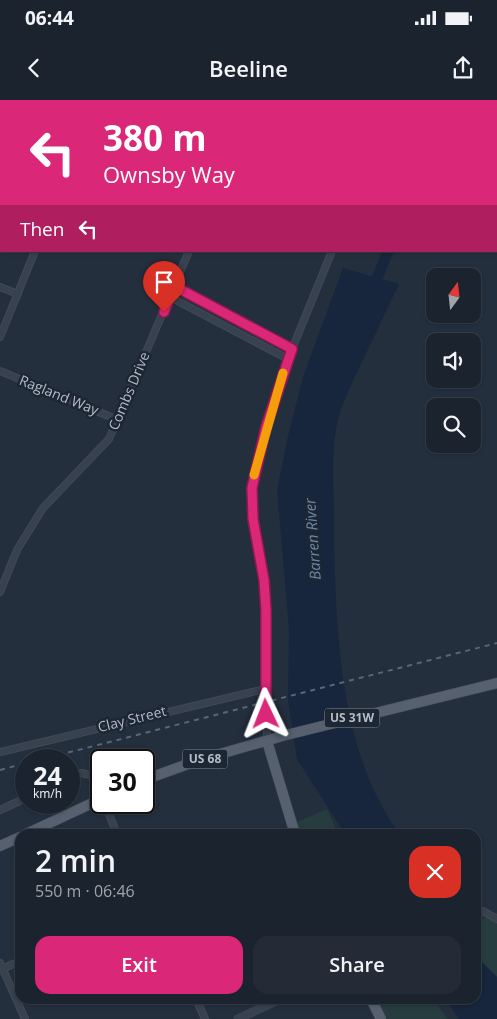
<!DOCTYPE html>
<meta charset="utf-8">
<style>
:root{--surface:#1b232e;--page:#242b36;--text:#f1f3f6;--muted:#a0a4aa;--line:#39404a;--accent:#db2777}
body{margin:0;font-family:"Open Sans",sans-serif;background:var(--page);color:var(--text);height:100vh;display:flex;flex-direction:column;font-size:19px;white-space:nowrap}
*{box-sizing:border-box;margin:0}
p{font-size:16px;color:var(--muted)}
.icon{flex:none;width:28px;height:28px;fill:none;stroke:currentColor;stroke-width:2;stroke-linecap:round;stroke-linejoin:round}
.map{position:relative;flex:1;overflow:hidden}
.side{position:absolute;left:15px;top:729px;width:466px;height:175px;display:flex;flex-direction:column;background:var(--surface);border-radius:15px;box-shadow:0 1px 4px #0004,0 0 0 1px var(--line)}
.side>*{flex:none}
.guide{position:absolute;left:0px;top:0px;width:498px;height:152px;box-shadow:0 1px 4px #0004,0 0 0 1px var(--line);background:#db2777;color:#fff;overflow:hidden}
.needle{width:32px;rotate:15deg}
.controls{position:absolute;left:426px;top:168px;display:grid;gap:10px}
.controls a{display:grid;place-items:center;width:55px;height:55px;border-radius:10px;background:var(--surface);box-shadow:0 1px 4px #0004,0 0 0 1px var(--line);font-size:25px}
.speed{position:absolute;left:15px;top:649px;display:flex;gap:10px;font-size:25px;font-weight:700;text-align:center}
.speed>*{display:grid;place-content:center;width:65px;height:65px;border-radius:50%;background:var(--surface);box-shadow:0 1px 4px #0004,0 0 0 1px var(--line);line-height:1}
.speed small{font-size:12px;font-weight:400}
.speed .limit{border:2px solid #111;border-radius:8px;background:#fff;color:#111}
.pin{position:absolute;display:grid;place-items:center;width:42px;height:42px;color:#fff;margin:-51px -21px;border-radius:50% 50% 50% 0;rotate:-45deg;box-shadow:0 0 5px #0007}
.pin .icon{rotate:45deg}
.me{position:absolute;width:55px;margin:-28px;rotate:358deg;stroke-linejoin:round;filter:drop-shadow(0 0 4px #0008)}
.turn{display:flex;align-items:center;gap:18px;height:105px;padding:0 20px;font-size:22px}
.turn .icon{width:65px;height:65px;stroke-width:2.5}
.turn b{display:block;font-size:35px;line-height:42px}
.then{display:flex;align-items:center;height:48px;padding:0 20px;background:#0003;gap:10px;font-size:19px}
.round{display:grid;place-items:center;flex:none;width:52px;height:52px;border-radius:15px;background:var(--page)}
.headline{display:flex;align-items:center;justify-content:space-between;height:85px;padding:0 20px}
h1{font-size:30px;font-weight:600;line-height:38px}
.primary-button{display:flex;gap:10px;margin-top:auto;padding:10px 20px}
.primary-button a{flex:1;height:58px;border-radius:15px;background:var(--accent);color:#fff;font-size:20px;font-weight:600;line-height:58px;text-align:center}
.primary-button a+a{background:var(--page);color:var(--text)}
.status{display:flex;justify-content:space-between;align-items:center;height:35px;padding:0 25px;background:var(--surface);direction:ltr}
.status svg{height:14px;fill:currentColor}
header{display:flex;justify-content:space-between;align-items:center;height:65px;padding:0 20px;background:var(--surface);font-size:22px;font-weight:600}
.map>svg:first-child{display:block}
.green{fill:#263c3f}
.water{fill:#17263c}
.lines{fill:none;stroke-linecap:round;stroke-linejoin:round}
.river{stroke:#17263c;stroke-width:11}
.minor-casing{stroke:#414a57;stroke-width:8}
.tertiary-casing{stroke:#414a57;stroke-width:9}
.primary-casing{stroke:#414a57;stroke-width:11}
.minor{stroke:#38414e;stroke-width:6}
.tertiary{stroke:#38414e;stroke-width:8}
.primary{stroke:#56606e;stroke-width:10}
.rail{stroke:#5a6575;stroke-width:2;stroke-dasharray:5 5;stroke-linecap:butt}
.route-casing{stroke:#8e194d;stroke-width:12}
.route{stroke:#db2777;stroke-width:9}
.slow{stroke:#f59e0b;stroke-width:9}
.labels{text-anchor:middle;stroke-width:5;stroke-linejoin:round;paint-order:stroke}
.shield{fill:#1d2633;stroke:#878f9c;stroke-width:1}
.shield-label{font-size:12px;font-weight:bold;fill:#b4bcc9}
.street-label{font-size:14px;fill:#b4bcc9;stroke:#1d2633}
.water-label{font-size:15px;font-style:italic;fill:#6d86a8;stroke:#1d2633}
</style>
<div class="status"><b>06:44</b><svg viewBox="0 0 49 12"><path d="M0 12V9h3v3zM5 12V6h3v6zM10 12V3h3v9zM15 12V0h3v12zM26 1h20v11H26zM47 4h2v5h-2z"/></svg></div>
<header><svg class="icon" aria-label="back" viewBox="0 0 24 24"><path d="M15 5l-7 7 7 7"/></svg>Beeline<svg class="icon" aria-label="share" viewBox="0 0 24 24"><path d="M12 15V3M7 8l5-5 5 5M5 13v7h14v-7"/></svg></header>
<div class="map">
<svg width="497" height="919" viewBox="0 0 497 919">
<rect width="100%" height="100%" fill="#242f3e"/>
<g class="green">
<polygon points="327,709 338,734 301,734 297,722"/>
<polygon points="497,812 497,877 476,856 476,821"/>
<polygon points="377,899 433,899 448,919 387,919"/>
</g>
<g class="water">
<path d="M343 168 399 184C386 211 373 239 360 266 351 286 339 308 336 330 331 358 334 389 334 417 335 516 337 652 400 734H345L297 659 288 601 289 529 277 390 288 336 303 277Z"/>
<polygon points="476,856 497,877 497,919 459,919 445,899 476,899"/>
</g>
<g class="lines">
<g class="river">
<polyline points="483,1 484,0"/>
<polyline points="372,191 388,151"/>
</g>
<g class="minor-casing">
<g id="minor">
<polyline points="96,1 97,0"/>
<polyline points="251,1 251,0"/>
<polyline points="396,1 397,0"/>
<polyline points="0,59 1,59"/>
<polyline points="174,186 292,249"/>
<polyline points="0,187 18,194"/>
<polyline points="170,197 288,259"/>
<polyline points="0,237 35,151"/>
<polyline points="0,271 118,320"/>
<polyline points="0,492 17,450 43,408 109,339 189,151"/>
<polyline points="267,641 266,510 264,479 253,419 252,388 258,358 288,259 332,151"/>
<polyline points="0,652 265,589"/>
<polyline points="69,677 81,673 91,675 101,696"/>
<polyline points="104,702 117,734"/>
<polyline points="0,710 26,698"/>
<polyline points="476,815 483,811 497,819"/>
<polyline points="0,863 25,919"/>
<polyline points="2,869 20,861"/>
<polyline points="196,899 205,919"/>
</g>
</g>
<g class="tertiary-casing">
<polyline id="tertiary" points="238,919 280,899"/>
</g>
<g class="primary-casing">
<g id="primary">
<polyline points="267,641 295,734"/>
<polyline points="144,680 199,660 286,635 497,583"/>
<polyline points="26,734 101,699"/>
<polyline points="0,746 20,737"/>
<polyline points="371,899 381,919"/>
</g>
</g>
<use href="#minor" class="minor"/>
<use href="#tertiary" class="tertiary"/>
<use href="#primary" class="primary"/>
<g class="rail">
<polyline points="39,660 497,543"/>
<polyline points="0,670 26,663"/>
</g>
</g>
<g class="lines">
<g class="route-casing">
<polyline id="route" points="164,212 174,186 292,249 266,327 252,388 253,419 264,480 266,510 266,614"/>
</g>
<use href="#route" class="route"/>
<polyline class="slow" points="254,375 283,273"/>
</g>
<g class="labels">
<g class="shield">
<rect x="324.5" y="608.5" width="55" height="19" rx="4"/>
<rect x="182.5" y="649.5" width="45" height="19" rx="4"/>
</g>
<g class="shield-label">
<text x="352" y="622">US 31W</text>
<text x="205" y="663">US 68</text>
</g>
<g class="street-label">
<text transform="translate(129 291) rotate(-67)" y="5">Combs Drive</text>
<text transform="translate(59 295) rotate(22)" y="5">Ragland Way</text>
<text transform="translate(132 619) rotate(-14)" y="5">Clay Street</text>
</g>
<g class="water-label">
<text transform="translate(313 439) rotate(-94)" y="5">Barren River</text>
</g>
</g>
</svg>
<div class="controls">
<a><svg class="needle" viewBox="-14 -14 28 28"><path d="M0-13l5 13h-10z" fill="#e53935"/><path d="M0 13l5-13h-10z" fill="#a0a4aa"/></svg></a>
<a><svg class="icon" aria-label="sound" viewBox="0 0 24 24"><path d="M4 9h4l5-4v14l-5-4H4zM17 9q2 3 0 6"/></svg></a>
<a><svg class="icon" aria-label="search" viewBox="0 0 24 24"><circle cx="10" cy="10" r="6"/><path d="M15 15l6 6"/></svg></a>
</div>
<div class="speed"><div>24<small>km/h</small></div><div class="limit">30</div></div>
<div class="pin" style="left:164px;top:212px;background:#d93025"><svg class="icon" aria-label="arrive" viewBox="0 0 24 24"><path d="M6 21V4h12l-3 4 3 4H6"/></svg></div>
<svg class="me" style="left:266px;top:614px" viewBox="-20 -20 40 40"><path d="M0-17L14 15 0 8-14 15z" fill="#db2777" stroke="#fff" stroke-width="4"/></svg>
<div class="guide">
<div class="turn"><svg class="icon" aria-label="left" viewBox="0 0 24 24"><path d="M17 20v-9H6M10 6l-5 5 5 5"/></svg><div><b>380 m</b>Ownsby Way</div></div>
<div class="then">Then<svg class="icon" aria-label="left" viewBox="0 0 24 24"><path d="M17 20v-9H6M10 6l-5 5 5 5"/></svg></div>
</div>
<section class="side">
<div class="headline"><div><h1>2 min</h1><p>550 m · 06:46</p></div><a class="round" style="background:#d93025;color:#fff"><svg class="icon" aria-label="close" viewBox="0 0 24 24"><path d="M6 6l12 12M18 6L6 18"/></svg></a></div>
<div class="primary-button"><a>Exit</a><a>Share</a></div>
</section>
</div>
